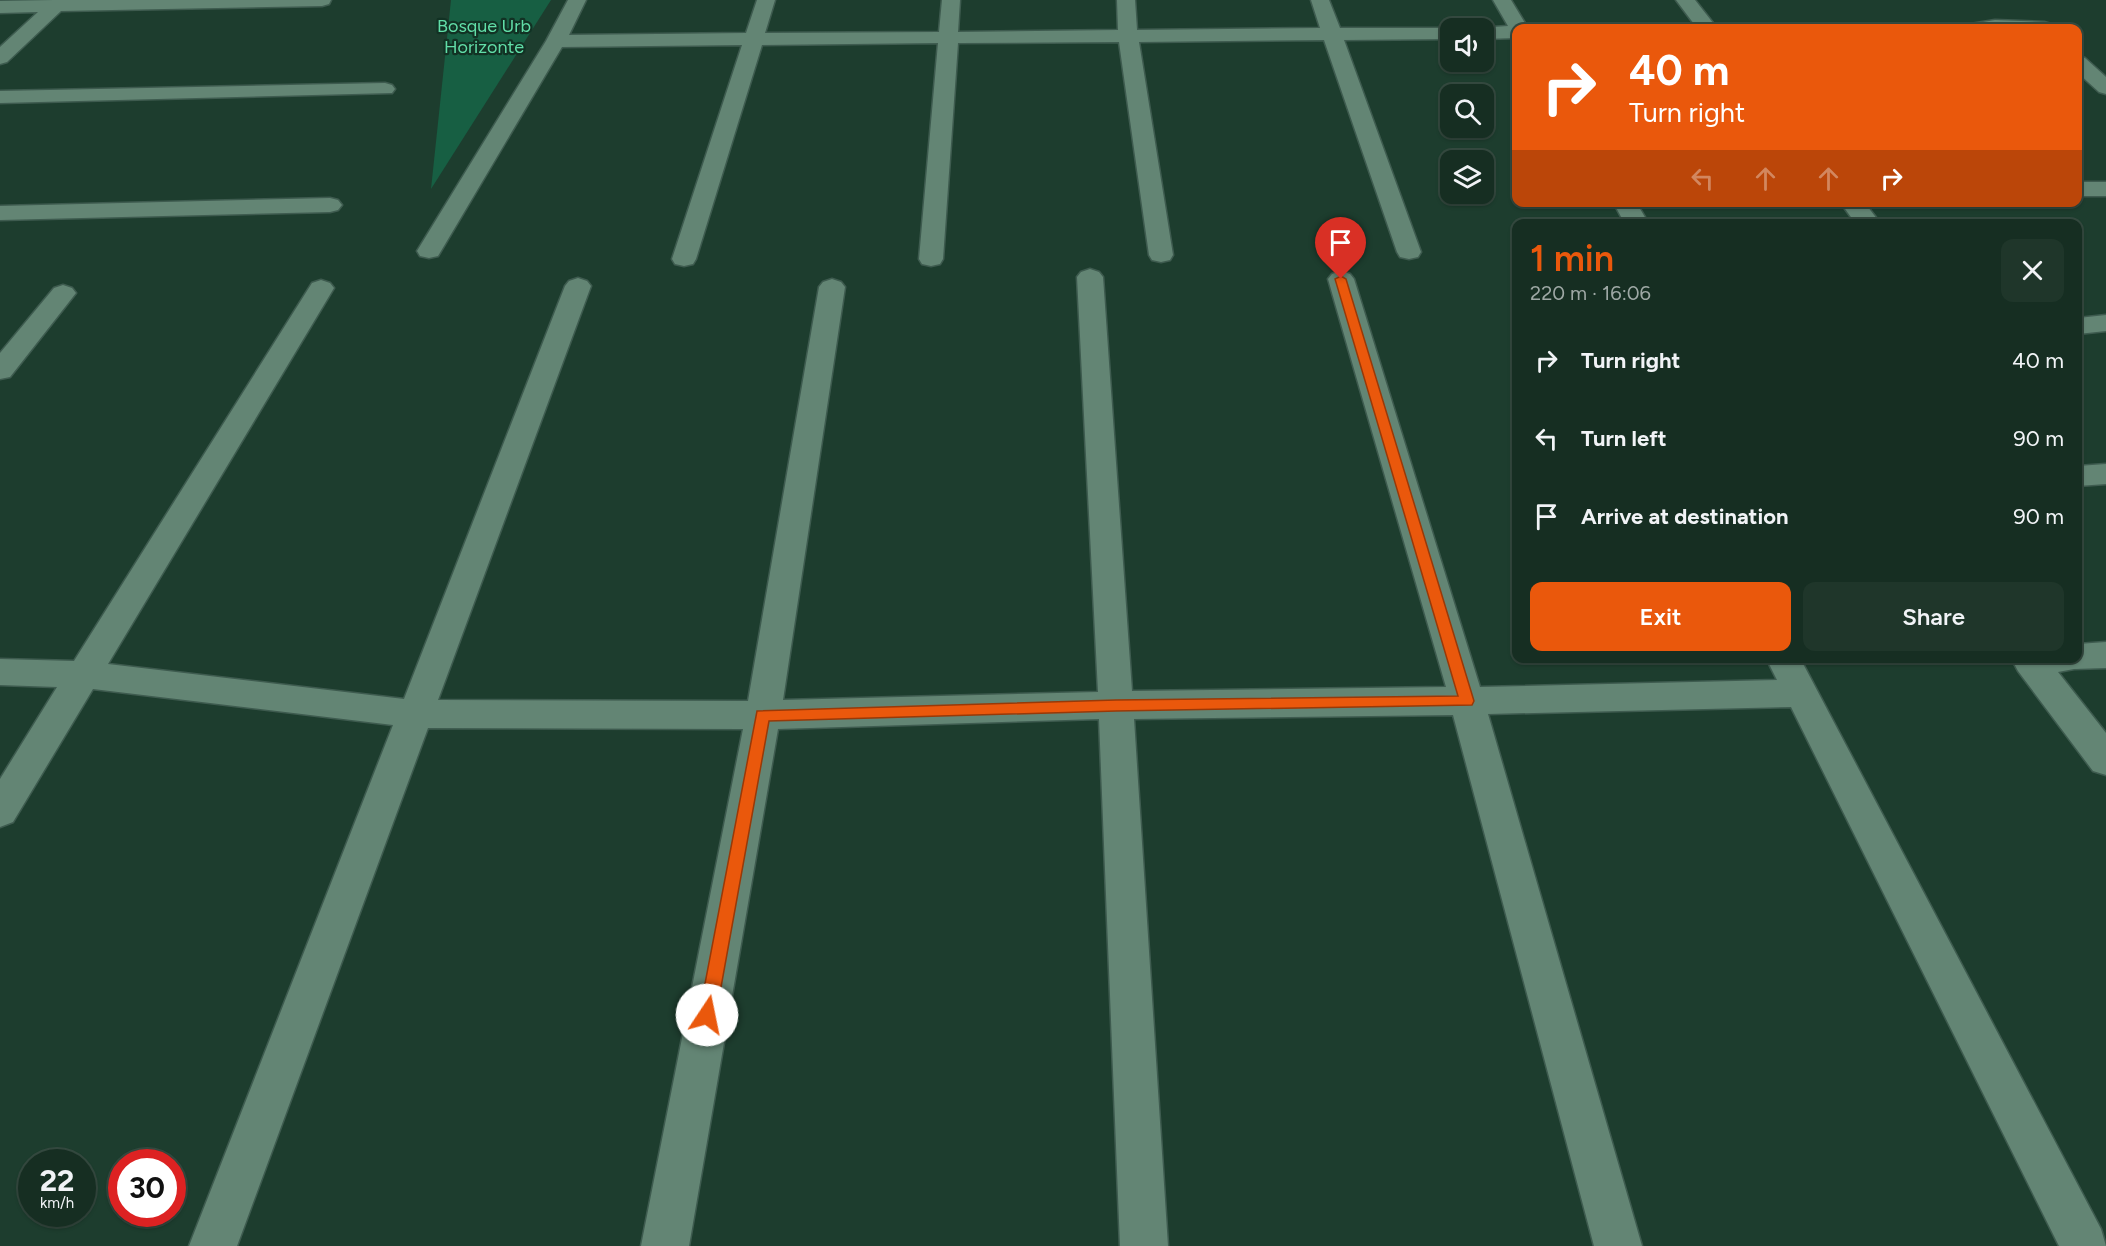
<!DOCTYPE html>
<meta charset="utf-8">
<style>
:root{--surface:#162e22;--page:#1f362a;--text:#f1f3f6;--muted:#9ea8a5;--line:#354a40;--accent:#ea580c}
body{margin:0;font-family:Figtree,sans-serif;background:var(--page);color:var(--text);height:100vh;display:flex;flex-direction:column;font-size:22px;white-space:nowrap}
*{box-sizing:border-box;margin:0}
p{font-size:20px;color:var(--muted)}
.icon{flex:none;width:33px;height:33px;fill:none;stroke:currentColor;stroke-width:2;stroke-linecap:round;stroke-linejoin:round}
.map{position:relative;flex:1;overflow:hidden}
.side{position:absolute;left:1512px;top:219px;width:570px;height:444px;display:flex;flex-direction:column;background:var(--surface);border-radius:12px;box-shadow:0 2px 4px #0004,0 0 0 2px var(--line)}
.side>*{flex:none}
.hud{position:absolute;left:1512px;top:24px;width:570px;height:183px;border-radius:12px;box-shadow:0 2px 4px #0004,0 0 0 2px var(--line);background:#ea580c;color:#fff;overflow:hidden}
.tools{position:absolute;left:1440px;top:18px;display:grid;gap:12px}
.tools a{display:grid;place-items:center;width:54px;height:54px;border-radius:12px;background:var(--surface);box-shadow:0 2px 4px #0004,0 0 0 2px var(--line);font-size:30px}
.speed{position:absolute;left:18px;top:1149px;display:flex;gap:12px;font-size:30px;font-weight:700;text-align:center}
.speed>*{display:grid;place-content:center;width:78px;height:78px;border-radius:50%;background:var(--surface);box-shadow:0 2px 4px #0004,0 0 0 2px var(--line);line-height:1}
.speed small{font-size:15px;font-weight:400}
.speed .limit{border:9px solid #d22;background:#fff;color:#111}
.pin{position:absolute;display:grid;place-items:center;width:51px;height:51px;color:#fff;margin:-62px -26px;border-radius:50% 50% 50% 0;rotate:-45deg;box-shadow:0 0 6px #0007}
.pin .icon{rotate:45deg}
.me{position:absolute;width:66px;margin:-33px;rotate:11deg;stroke-linejoin:round;filter:drop-shadow(0 0 4px #0008)}
.turn{display:flex;align-items:center;gap:21px;height:126px;padding:0 18px;font-size:27px}
.turn .icon{width:78px;height:78px;stroke-width:2.5}
.turn b{display:block;font-size:42px;line-height:51px}
.lanes{display:flex;align-items:center;height:57px;padding:0 18px;background:#0003;justify-content:center;gap:30px;direction:ltr}
.lanes .off{opacity:.35}
.round{display:grid;place-items:center;flex:none;width:63px;height:63px;border-radius:12px;background:var(--page)}
.headline{display:flex;align-items:center;justify-content:space-between;height:102px;padding:0 18px}
h1{font-size:36px;font-weight:600;line-height:45px;color:var(--accent)}
.primary-button{display:flex;gap:12px;margin-top:auto;padding:12px 18px}
.primary-button a{flex:1;height:69px;border-radius:12px;background:var(--accent);color:#fff;font-size:24px;font-weight:600;line-height:69px;text-align:center}
.primary-button a+a{background:var(--page);color:var(--text)}
ul{padding:0;list-style:none}
li{display:flex;align-items:center;gap:18px;height:78px;padding:0 18px}
li div{flex:1}
li b{display:block;font-size:22px}
li em{font-style:normal}
.map>svg:first-child{display:block}
.green{fill:#175f43}
.lines{fill:none;stroke-linecap:round;stroke-linejoin:round}
.minor-casing{stroke:#3e5b4f;stroke-width:3}
.minor{fill:#638574;fill-rule:evenodd}
.route{fill:#ea580c;stroke:#983908;stroke-width:1.5}
.labels{text-anchor:middle;stroke-width:4.5;stroke-linejoin:round;paint-order:stroke}
.far-park-label{font-size:18px;fill:#61dea8;stroke:#123224}
</style>
<div class="map">
<svg width="2106" height="1246" viewBox="0 0 2106 1246">
<rect width="100%" height="100%" fill="#1d3d2e"/>
<polygon class="green" points="451,0 551,0 431,189"/>
<g class="lines">
<g class="minor-casing">
<g id="minor">
<polygon points="54,0 331,0 329,4 322,6 61,11 7,62 0,64 0,47 38,12 0,13 0,1"/>
<polygon points="568,0 586,0 569,35 746,33 757,0 775,0 765,33 939,32 942,0 960,0 958,32 1118,30 1117,0 1135,0 1137,30 1320,28 1311,0 1329,0 1340,28 1455,28 1450,28 1450,39 1344,40 1421,252 1418,257 1409,259 1400,257 1397,252 1324,40 1139,42 1173,255 1170,260 1161,262 1152,260 1149,255 1119,42 958,43 943,259 940,264 931,266 922,264 919,259 938,43 762,45 696,259 693,264 684,266 675,264 672,259 742,45 562,47 441,251 438,256 429,258 420,256 417,251 546,41"/>
<polygon points="1493,0 1511,0 1528,28 1516,28 1516,38 1484,39 1484,28 1479,28 1508,26"/>
<polygon points="1676,0 1695,0 1717,28 1697,28"/>
<polygon points="1995,20 2044,22 2051,24 2054,28 1968,28 1971,24"/>
<polygon points="2078,56 2085,58 2106,77 2106,94 2099,92 2078,73"/>
<polygon points="385,83 392,85 395,89 392,93 0,103 0,91"/>
<rect x="2078" y="182" width="28" height="14"/>
<polygon points="330,198 338,200 342,205 338,210 330,212 0,220 0,206"/>
<polygon points="1613,202 1636,202 1649,224 1625,224"/>
<polygon points="1840,202 1864,202 1881,224 1856,224"/>
<polygon points="1090,269 1099,272 1103,277 1132,691 1446,687 1328,279 1332,274 1341,271 1350,274 1354,279 1480,687 1777,680 1766,658 1800,658 2101,1229 2106,1246 2059,1246 1791,707 1488,714 1642,1246 1594,1246 1453,715 1134,719 1168,1246 1120,1246 1099,719 778,729 689,1246 641,1246 743,729 428,728 237,1246 189,1246 393,725 93,689 13,822 0,827 0,779 57,687 0,685 0,659 74,661 312,283 321,280 330,283 334,288 108,664 404,699 565,286 569,281 578,278 587,281 591,286 438,700 748,701 819,287 823,282 832,279 841,282 845,287 783,700 1098,692 1077,277 1081,272"/>
<polygon points="63,285 72,288 76,293 10,377 0,379 0,353 54,288"/>
<polygon points="2106,315 2106,331 2078,334 2078,318"/>
<polygon points="2106,464 2106,484 2078,486 2078,466"/>
<polygon points="2106,642 2106,668 2074,669 2058,672 2106,733 2106,775 2093,771 2018,671 2011,658 2078,658 2078,644"/>
</g>
</g>
<use href="#minor" class="minor"/>
</g>
<polygon class="route" points="1341,276 1346,279 1474,701 1472,705 1116,711 769,721 716,1015 714,1021 707,1024 701,1021 699,1015 757,711 1116,700 1458,696 1335,279"/>
<g class="labels">
<g class="far-park-label">
<text x="484" y="32">Bosque Urb<tspan x="484" dy="21">Horizonte</tspan></text>
</g>
</g>
</svg>
<div class="tools">
<a><svg class="icon" aria-label="sound" viewBox="0 0 24 24"><path d="M4 9h4l5-4v14l-5-4H4zM17 9q2 3 0 6"/></svg></a>
<a><svg class="icon" aria-label="search" viewBox="0 0 24 24"><circle cx="10" cy="10" r="6"/><path d="M15 15l6 6"/></svg></a>
<a><svg class="icon" aria-label="layers" viewBox="0 0 24 24"><path d="M12 4l9 5-9 5-9-5zM3 14l9 5 9-5"/></svg></a>
</div>
<div class="speed"><div>22<small>km/h</small></div><div class="limit">30</div></div>
<div class="pin" style="left:1341px;top:279px;background:#d93025"><svg class="icon" aria-label="arrive" viewBox="0 0 24 24"><path d="M6 21V4h12l-3 4 3 4H6"/></svg></div>
<svg class="me" style="left:707px;top:1015px" viewBox="-20 -20 40 40"><circle r="19" fill="#fff"/><path d="M0-13L10 11 0 6-10 11z" fill="#ea580c"/></svg>
<div class="hud">
<div class="turn"><svg class="icon" aria-label="right" viewBox="0 0 24 24"><path d="M7 20v-9h11M14 6l5 5-5 5"/></svg><div><b>40 m</b>Turn right</div></div>
<div class="lanes"><svg class="icon off" aria-label="left" viewBox="0 0 24 24"><path d="M17 20v-9H6M10 6l-5 5 5 5"/></svg><svg class="icon off" aria-label="ahead" viewBox="0 0 24 24"><path d="M12 20V5M6 11l6-6 6 6"/></svg><svg class="icon off" aria-label="ahead" viewBox="0 0 24 24"><path d="M12 20V5M6 11l6-6 6 6"/></svg><svg class="icon" aria-label="right" viewBox="0 0 24 24"><path d="M7 20v-9h11M14 6l5 5-5 5"/></svg></div>
</div>
<section class="side">
<div class="headline"><div><h1>1 min</h1><p>220 m · 16:06</p></div><a class="round"><svg class="icon" aria-label="close" viewBox="0 0 24 24"><path d="M6 6l12 12M18 6L6 18"/></svg></a></div>
<ul>
<li><svg class="icon" aria-label="right" viewBox="0 0 24 24"><path d="M7 20v-9h11M14 6l5 5-5 5"/></svg><div><b>Turn right</b></div><em>40 m</em></li>
<li><svg class="icon" aria-label="left" viewBox="0 0 24 24"><path d="M17 20v-9H6M10 6l-5 5 5 5"/></svg><div><b>Turn left</b></div><em>90 m</em></li>
<li><svg class="icon" aria-label="arrive" viewBox="0 0 24 24"><path d="M6 21V4h12l-3 4 3 4H6"/></svg><div><b>Arrive at destination</b></div><em>90 m</em></li>
</ul>
<div class="primary-button"><a>Exit</a><a>Share</a></div>
</section>
</div>
